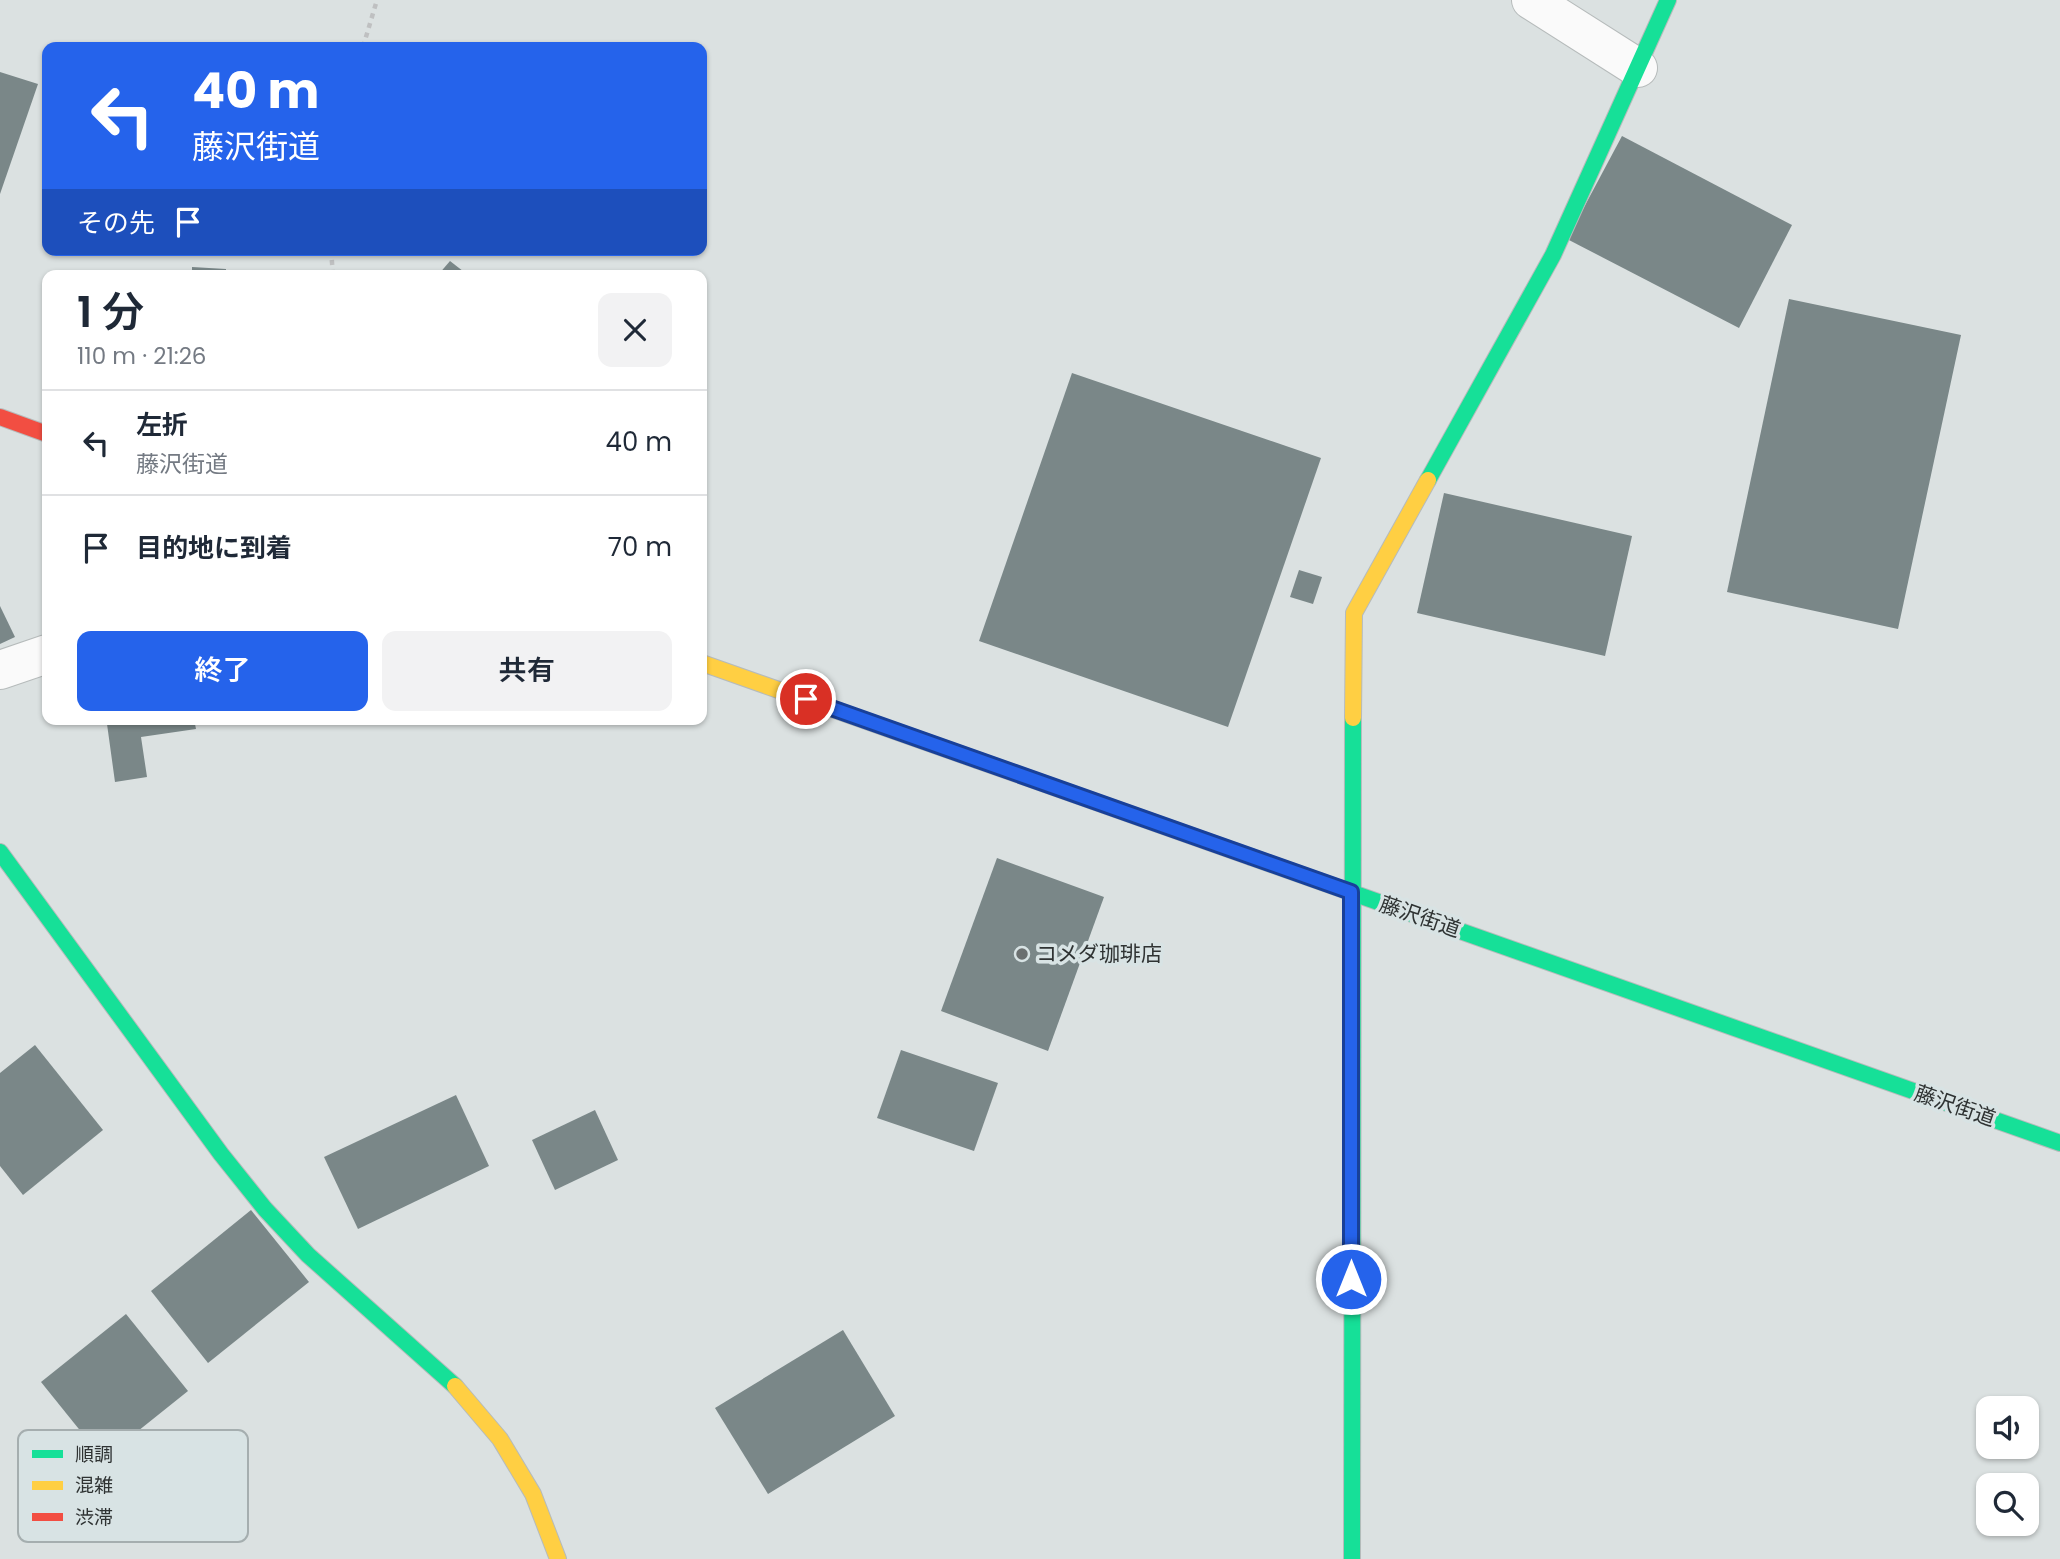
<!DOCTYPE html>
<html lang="ja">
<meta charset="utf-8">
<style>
:root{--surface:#fff;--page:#f2f2f3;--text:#1f2937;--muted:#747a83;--line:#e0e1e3;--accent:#2563eb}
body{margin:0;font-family:Poppins,"Noto Sans JP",sans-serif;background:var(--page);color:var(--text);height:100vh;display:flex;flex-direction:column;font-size:26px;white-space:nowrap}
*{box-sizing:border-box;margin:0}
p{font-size:23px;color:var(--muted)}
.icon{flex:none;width:38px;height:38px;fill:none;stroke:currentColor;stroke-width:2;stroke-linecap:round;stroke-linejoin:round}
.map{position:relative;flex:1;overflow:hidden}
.details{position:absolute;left:42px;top:270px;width:665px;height:455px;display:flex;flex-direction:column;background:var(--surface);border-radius:14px;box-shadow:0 2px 5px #0004}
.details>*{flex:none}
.hud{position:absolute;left:42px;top:42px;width:665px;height:214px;border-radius:14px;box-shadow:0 2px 5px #0004;background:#2563eb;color:#fff;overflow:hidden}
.fabs{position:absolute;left:1976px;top:1396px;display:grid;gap:14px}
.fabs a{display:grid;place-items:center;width:63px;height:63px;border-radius:14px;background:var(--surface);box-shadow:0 2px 5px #0004;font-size:35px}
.pin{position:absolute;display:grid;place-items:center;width:60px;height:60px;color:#fff;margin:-30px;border:4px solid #fff;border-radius:50%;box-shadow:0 2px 7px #0007}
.me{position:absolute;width:77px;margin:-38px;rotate:0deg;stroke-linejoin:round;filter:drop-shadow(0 0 5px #0008)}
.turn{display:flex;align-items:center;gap:24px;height:147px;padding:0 35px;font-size:32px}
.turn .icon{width:91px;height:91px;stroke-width:2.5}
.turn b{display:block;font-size:49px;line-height:60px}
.then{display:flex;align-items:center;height:66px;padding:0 35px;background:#0003;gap:14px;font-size:26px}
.round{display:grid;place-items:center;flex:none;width:74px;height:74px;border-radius:14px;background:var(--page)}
.overview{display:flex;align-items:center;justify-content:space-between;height:119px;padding:0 35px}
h1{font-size:42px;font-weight:600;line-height:52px}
.button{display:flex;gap:14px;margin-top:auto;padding:14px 35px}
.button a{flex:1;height:80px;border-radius:14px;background:var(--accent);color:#fff;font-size:28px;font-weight:600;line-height:80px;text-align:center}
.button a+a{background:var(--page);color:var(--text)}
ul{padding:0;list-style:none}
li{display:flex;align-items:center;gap:21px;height:105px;padding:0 35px;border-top:2px solid var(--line)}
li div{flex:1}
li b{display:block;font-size:26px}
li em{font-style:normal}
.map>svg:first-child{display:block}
.building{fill:#7a8788}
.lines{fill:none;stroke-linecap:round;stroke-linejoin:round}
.street-casing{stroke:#b6bbbb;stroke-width:40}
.fast-casing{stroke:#b6bbbb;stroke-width:18}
.slow-casing{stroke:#b6bbbb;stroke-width:18}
.jam-casing{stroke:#b6bbbb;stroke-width:18}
.path{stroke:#bfc0c1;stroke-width:4.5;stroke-dasharray:5 5;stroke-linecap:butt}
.street{stroke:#fafafa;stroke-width:38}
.fast{stroke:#16e098;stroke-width:16}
.slow{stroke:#ffcf43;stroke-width:16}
.jam{stroke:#f24e42;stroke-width:16}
.route-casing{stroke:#184099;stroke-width:18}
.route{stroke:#2563eb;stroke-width:12}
.poi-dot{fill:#6b7070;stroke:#d8e3e4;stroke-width:2.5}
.labels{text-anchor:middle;stroke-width:7;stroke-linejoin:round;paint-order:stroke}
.street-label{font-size:21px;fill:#2f3333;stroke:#d8e3e4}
.poi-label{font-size:21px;fill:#2f3333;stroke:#d8e3e4;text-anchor:start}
.key{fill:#d8e3e4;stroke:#a5aeaf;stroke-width:2}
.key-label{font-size:19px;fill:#2f3333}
</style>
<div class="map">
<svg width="2060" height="1559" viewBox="0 0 2060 1559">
<rect width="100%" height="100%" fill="#dbe1e1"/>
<g class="building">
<polygon points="0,72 38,84 0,194"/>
<polygon points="1622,136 1792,225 1739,328 1567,239"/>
<polygon points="450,261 468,275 438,275"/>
<polygon points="192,267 226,269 226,275 192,275"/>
<polygon points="1789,299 1961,335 1898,629 1727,592"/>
<polygon points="1072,373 1321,458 1228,727 979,641"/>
<polygon points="1444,493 1632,536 1605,656 1417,613"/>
<polygon points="1299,570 1322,577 1313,604 1290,597"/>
<polygon points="0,606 15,637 0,644"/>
<polygon points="117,719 194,719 196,729 141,737 147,777 115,782 107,724 117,722"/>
<polygon points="997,858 1104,897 1048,1051 941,1011"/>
<polygon points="35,1045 103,1130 23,1195 0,1166 0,1073"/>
<polygon points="901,1050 998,1083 974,1151 877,1118"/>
<polygon points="456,1095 489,1166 358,1229 324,1157"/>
<polygon points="595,1110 618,1160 555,1190 532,1140"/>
<polygon points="251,1210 309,1282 208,1363 151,1291"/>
<polygon points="126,1314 188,1391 103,1459 41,1382"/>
<polygon points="843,1330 895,1416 768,1494 715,1408"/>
</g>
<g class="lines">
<g class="street-casing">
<g id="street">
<polyline points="1531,0 1638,68"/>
<polyline points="0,670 47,654"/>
</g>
</g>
<g class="fast-casing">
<g id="fast">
<polyline points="1428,480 1553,255 1668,0"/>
<polyline points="0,852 221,1154 265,1209 308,1255 455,1386"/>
<polyline points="1251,857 2060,1143"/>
<polyline points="1352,1559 1353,718"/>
</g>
</g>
<g class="slow-casing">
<g id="slow">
<polyline points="702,663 977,760"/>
<polyline points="1353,718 1354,613 1428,480"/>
<polyline points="455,1386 500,1439 533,1494 558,1559"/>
</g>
</g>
<g class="jam-casing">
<g id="jam">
<polyline points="0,417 47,434"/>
<polyline points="977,760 1251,857"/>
</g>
</g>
<g class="path">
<polyline points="363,47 377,0"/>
<polyline points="331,250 333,275"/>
</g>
<use href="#street" class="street"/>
<use href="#fast" class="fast"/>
<use href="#slow" class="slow"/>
<use href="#jam" class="jam"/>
</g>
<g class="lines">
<g class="route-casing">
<polyline id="route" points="806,699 1351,892 1351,1279"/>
</g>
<use href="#route" class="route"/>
</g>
<circle class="poi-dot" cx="1022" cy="954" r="7"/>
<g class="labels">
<g class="street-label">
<text transform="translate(1420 917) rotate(19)" y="7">藤沢街道</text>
<text transform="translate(1955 1106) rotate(19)" y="7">藤沢街道</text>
</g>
<g class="poi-label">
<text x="1036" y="961">コメダ珈琲店</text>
</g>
</g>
<rect x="18" y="1430" width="230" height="112" rx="10" class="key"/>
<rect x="32" y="1450" width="31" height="8" fill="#16e098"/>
<rect x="32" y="1481" width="31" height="9" fill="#ffcf43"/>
<rect x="32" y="1513" width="31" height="8" fill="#f24e42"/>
<g class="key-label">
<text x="75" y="1461">順調</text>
<text x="75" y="1492">混雑</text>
<text x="75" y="1524">渋滞</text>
</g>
</svg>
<div class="fabs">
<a><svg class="icon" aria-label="sound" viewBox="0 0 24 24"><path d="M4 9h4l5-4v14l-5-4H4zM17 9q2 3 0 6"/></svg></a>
<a><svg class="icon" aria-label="search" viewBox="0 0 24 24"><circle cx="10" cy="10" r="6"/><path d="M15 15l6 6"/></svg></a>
</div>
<div class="pin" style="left:806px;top:699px;background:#d93025"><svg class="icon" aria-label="arrive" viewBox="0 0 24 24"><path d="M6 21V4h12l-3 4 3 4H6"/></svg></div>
<svg class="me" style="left:1351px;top:1279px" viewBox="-20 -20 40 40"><circle r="17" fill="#2563eb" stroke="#fff" stroke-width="3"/><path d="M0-11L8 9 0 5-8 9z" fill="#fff"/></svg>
<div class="hud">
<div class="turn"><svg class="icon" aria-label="left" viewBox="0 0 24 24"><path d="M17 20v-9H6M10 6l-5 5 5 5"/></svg><div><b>40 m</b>藤沢街道</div></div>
<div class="then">その先<svg class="icon" aria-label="arrive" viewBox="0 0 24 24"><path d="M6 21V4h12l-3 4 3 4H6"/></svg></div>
</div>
<section class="details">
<div class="overview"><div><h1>1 分</h1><p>110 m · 21:26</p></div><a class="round"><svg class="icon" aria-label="close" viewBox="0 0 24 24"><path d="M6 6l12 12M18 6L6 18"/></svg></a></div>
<ul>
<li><svg class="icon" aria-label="left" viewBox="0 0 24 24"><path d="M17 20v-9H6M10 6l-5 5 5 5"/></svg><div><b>左折</b><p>藤沢街道</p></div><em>40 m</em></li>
<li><svg class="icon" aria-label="arrive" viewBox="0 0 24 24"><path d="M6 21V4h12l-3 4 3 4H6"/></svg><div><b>目的地に到着</b></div><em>70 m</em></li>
</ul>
<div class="button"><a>終了</a><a>共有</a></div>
</section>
</div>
